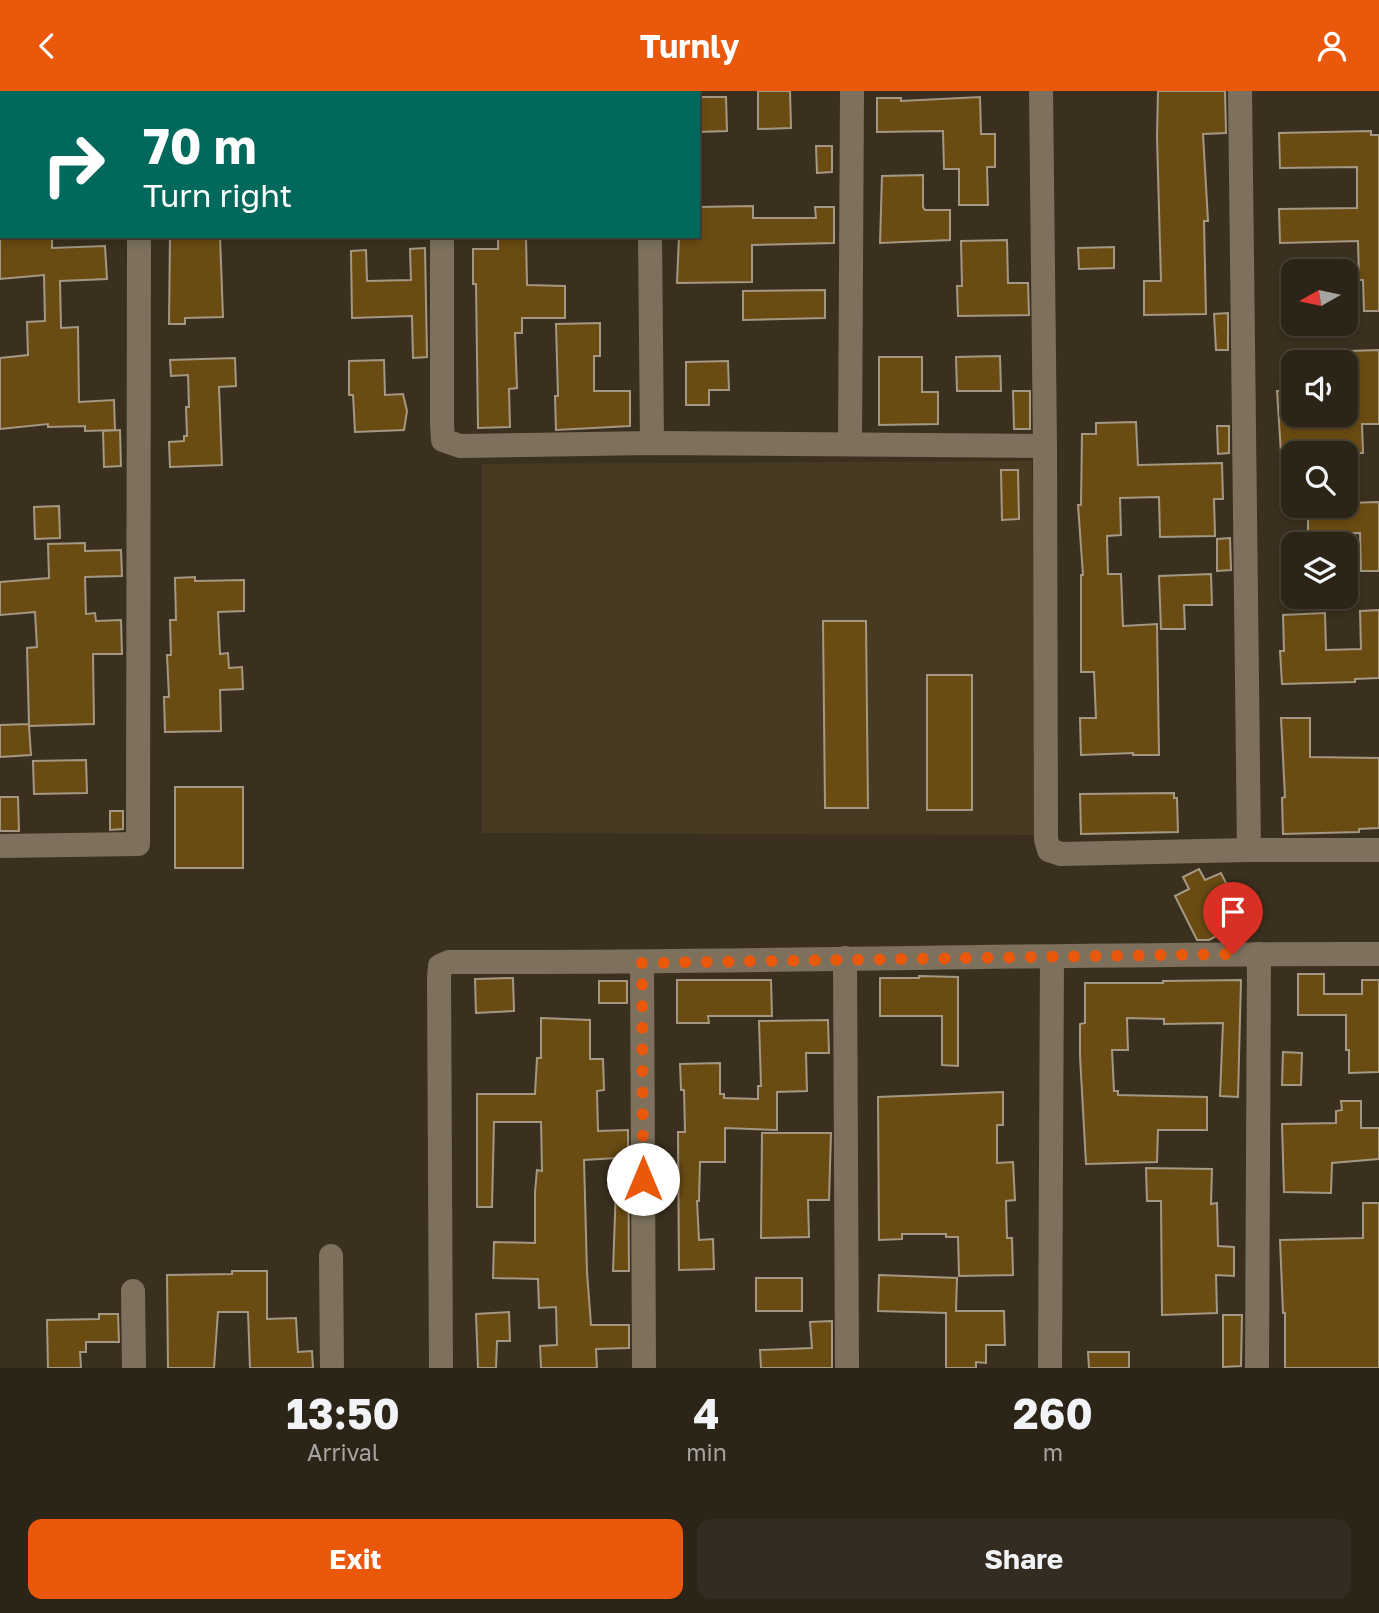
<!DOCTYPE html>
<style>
:root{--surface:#2c2417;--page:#342c20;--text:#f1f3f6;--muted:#a6a4a1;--line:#484136;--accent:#ea580c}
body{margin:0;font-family:"Golos Text",sans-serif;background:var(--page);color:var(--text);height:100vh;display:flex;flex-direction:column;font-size:26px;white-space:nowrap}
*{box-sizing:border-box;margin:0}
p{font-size:23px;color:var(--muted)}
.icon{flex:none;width:38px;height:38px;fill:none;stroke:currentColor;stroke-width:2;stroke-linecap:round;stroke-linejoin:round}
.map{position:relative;height:1277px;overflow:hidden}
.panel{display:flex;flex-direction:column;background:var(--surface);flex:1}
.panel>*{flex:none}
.guide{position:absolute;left:0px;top:0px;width:700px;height:147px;box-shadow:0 4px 10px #0003,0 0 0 2px var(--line);background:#00695c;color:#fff;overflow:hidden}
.needle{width:46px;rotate:261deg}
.controls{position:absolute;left:1281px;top:168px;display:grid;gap:14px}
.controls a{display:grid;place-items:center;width:77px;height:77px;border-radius:14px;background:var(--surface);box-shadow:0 4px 10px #0003,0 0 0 2px var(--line);font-size:35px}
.pin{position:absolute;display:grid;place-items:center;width:60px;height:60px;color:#fff;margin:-72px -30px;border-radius:50% 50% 50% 0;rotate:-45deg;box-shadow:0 0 7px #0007}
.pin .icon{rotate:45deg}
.me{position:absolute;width:77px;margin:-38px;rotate:0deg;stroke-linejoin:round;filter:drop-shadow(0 0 5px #0008)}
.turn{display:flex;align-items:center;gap:24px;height:147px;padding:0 28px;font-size:32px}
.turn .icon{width:91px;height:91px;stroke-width:2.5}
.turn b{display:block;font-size:49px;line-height:60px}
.eta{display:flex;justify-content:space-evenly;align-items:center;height:119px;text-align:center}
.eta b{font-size:42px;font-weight:700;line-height:49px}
.cta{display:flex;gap:14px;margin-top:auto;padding:14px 28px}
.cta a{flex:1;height:80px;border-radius:14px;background:var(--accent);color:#fff;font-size:28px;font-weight:700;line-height:80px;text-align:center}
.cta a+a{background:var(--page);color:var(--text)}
header{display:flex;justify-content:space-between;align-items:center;height:91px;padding:0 28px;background:var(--accent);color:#fff;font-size:32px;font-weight:700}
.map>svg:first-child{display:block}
.built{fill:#473922}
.building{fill:#6a4c13;stroke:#a49884;stroke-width:2}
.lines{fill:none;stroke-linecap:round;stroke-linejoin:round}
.minor{stroke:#7d715e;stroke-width:24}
.route{stroke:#ea580c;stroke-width:12;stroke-dasharray:0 21.6}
</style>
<header><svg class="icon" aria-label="back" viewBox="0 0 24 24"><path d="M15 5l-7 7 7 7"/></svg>Turnly<svg class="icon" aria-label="person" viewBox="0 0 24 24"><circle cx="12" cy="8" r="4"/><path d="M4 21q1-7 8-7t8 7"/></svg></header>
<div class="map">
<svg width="1379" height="1277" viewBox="0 0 1379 1277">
<rect width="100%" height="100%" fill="#3b301f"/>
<polygon class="built" points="1032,370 1038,744 482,742 482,373"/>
<g class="building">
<polygon points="758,0 790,0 791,37 758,38"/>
<polygon points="1158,0 1225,0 1226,42 1203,43 1208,130 1204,130 1206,223 1144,224 1144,190 1161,190 1157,46"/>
<polygon points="698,6 726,6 727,40 698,41"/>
<polygon points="980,6 981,43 995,43 995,76 987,76 988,114 959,114 959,78 944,78 943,40 877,41 877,7 901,7 901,10"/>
<polygon points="1371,40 1371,44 1379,44 1379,220 1364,220 1363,189 1359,189 1358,150 1280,152 1279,118 1357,117 1357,76 1280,77 1279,42"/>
<polygon points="816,55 832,55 832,81 817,82"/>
<polygon points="923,84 923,116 925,119 950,119 950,149 880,152 882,85"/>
<polygon points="753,115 753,127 816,127 815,116 834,116 834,152 752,154 752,191 677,192 679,145 698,145 698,116"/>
<polygon points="0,145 52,145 52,157 105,155 107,188 60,190 61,237 78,236 79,311 114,309 115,339 85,340 85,335 48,336 48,333 0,338 0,267 28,264 27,231 45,230 44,184 0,188"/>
<polygon points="170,145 220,145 223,226 185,227 185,233 169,233"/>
<polygon points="498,145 526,145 527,194 565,195 565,227 522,227 522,242 515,242 517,297 509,298 510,336 478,337 476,193 473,193 473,158 498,158"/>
<polygon points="1007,149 1008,192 1028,192 1029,224 958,225 957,195 962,195 961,150"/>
<polygon points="1114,156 1114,177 1079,178 1078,157"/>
<polygon points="425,157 427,266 413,267 412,225 352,227 351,160 366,159 367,190 411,189 410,158"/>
<polygon points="825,199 825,227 743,229 743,200"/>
<polygon points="1228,222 1228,259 1216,259 1214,223"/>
<polygon points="600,232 600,265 594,265 594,300 630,300 630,335 556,339 555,305 558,305 556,233"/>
<polygon points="1379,259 1379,333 1362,333 1363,362 1281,362 1277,300 1293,299 1293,324 1346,324 1348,260"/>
<polygon points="1000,265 1001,300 957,300 956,266"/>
<polygon points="879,266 922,266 922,301 938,301 938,333 879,334"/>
<polygon points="235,267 236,295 219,296 222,374 170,376 169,351 184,350 184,345 187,345 186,316 189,316 188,284 171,285 170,269"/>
<polygon points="384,269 385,304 403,303 407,320 404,339 355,341 353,304 349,304 349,270"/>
<polygon points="728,270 729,299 709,299 709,314 686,314 686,271"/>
<polygon points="1013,300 1030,300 1030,338 1014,338"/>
<polygon points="1136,331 1138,374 1222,372 1223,408 1214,408 1215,445 1160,446 1159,406 1120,407 1121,444 1107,445 1108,483 1121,483 1123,535 1157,533 1159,664 1133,664 1133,662 1081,664 1080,627 1096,627 1094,581 1081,581 1081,484 1083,484 1078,414 1081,414 1082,343 1096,343 1096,332"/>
<polygon points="1217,335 1229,335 1229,362 1218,363"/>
<polygon points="120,339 121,375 104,376 103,340"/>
<polygon points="1001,379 1018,379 1019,428 1002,429"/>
<polygon points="1379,411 1379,480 1361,480 1360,442 1308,443 1308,415 1346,415 1346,412"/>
<polygon points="59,415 60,447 35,448 34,416"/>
<polygon points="1230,447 1231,479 1217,480 1217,448"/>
<polygon points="85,452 85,460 121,459 122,485 85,486 86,523 95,522 96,530 121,529 122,563 93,563 94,633 29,635 31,664 0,666 0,634 29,633 27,557 37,556 35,521 0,524 0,491 49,487 48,453"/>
<polygon points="1211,483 1212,514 1184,514 1185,538 1161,538 1159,485"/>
<polygon points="195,486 195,490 244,489 244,520 218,521 220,563 228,562 229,577 242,576 243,598 220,599 221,640 165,641 164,606 169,606 167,564 171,564 170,529 176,529 175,487"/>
<polygon points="1379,519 1379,587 1355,588 1355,591 1282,593 1280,560 1284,560 1283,524 1325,522 1326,559 1361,558 1360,520"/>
<polygon points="823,530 866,530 868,717 825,717"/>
<rect x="927" y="584" width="45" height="135"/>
<polygon points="1281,627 1310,627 1310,666 1379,667 1379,737 1359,738 1359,741 1283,743 1282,707 1285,706"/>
<polygon points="86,669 87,702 34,703 33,670"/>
<rect x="175" y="696" width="68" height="81"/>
<polygon points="1174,702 1174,707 1177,707 1178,741 1081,743 1080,703"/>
<polygon points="0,706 18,706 19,740 0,740"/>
<polygon points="110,720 123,720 123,738 110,739"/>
<polygon points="1199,778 1205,789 1221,782 1245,830 1209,849 1197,849 1175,805 1189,798 1183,786"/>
<polygon points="1298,883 1324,883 1324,903 1362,903 1362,889 1379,889 1379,981 1349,982 1349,959 1346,959 1346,924 1298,924"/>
<polygon points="919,885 958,886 958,975 942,974 942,925 880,925 880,887 919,887"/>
<polygon points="513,887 514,920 476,922 475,888"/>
<polygon points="677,889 771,889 772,925 708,925 709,932 677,932"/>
<polygon points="1241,889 1238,1006 1220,1005 1223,932 1164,933 1164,928 1127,927 1128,959 1112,959 1114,1000 1118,1000 1118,1004 1207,1006 1207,1039 1158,1039 1157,1071 1086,1073 1080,965 1080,933 1085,932 1085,892 1163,892 1163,890"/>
<rect x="599" y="890" width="28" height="22"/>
<polygon points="541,927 590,929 590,968 603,968 604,999 597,1000 598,1040 628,1039 629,1180 613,1180 617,1067 584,1069 587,1181 591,1234 629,1234 629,1257 596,1258 597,1277 541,1277 540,1255 557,1254 556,1216 539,1217 538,1188 493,1187 494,1151 535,1152 535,1101 537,1079 542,1080 541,1031 494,1031 492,1116 477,1116 477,1003 535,1003 537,967 541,967"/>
<polygon points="828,929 829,962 806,962 807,1000 777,1001 777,1039 725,1037 725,1071 700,1071 699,1110 697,1110 699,1149 713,1148 714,1178 679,1179 678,1041 685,1041 684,999 681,999 680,973 720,972 720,1003 724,1003 724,1007 758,1008 758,995 761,995 759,930"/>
<polygon points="1283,961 1302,962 1301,994 1282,994"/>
<polygon points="1003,1001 1003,1034 997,1034 997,1072 1013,1071 1015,1109 1006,1110 1007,1147 1012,1147 1013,1184 959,1185 958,1146 946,1146 946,1143 902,1143 902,1148 879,1149 878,1006"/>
<polygon points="1341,1010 1361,1010 1361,1037 1379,1037 1379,1068 1332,1072 1331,1102 1284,1101 1282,1033 1336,1032 1336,1020 1342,1019"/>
<polygon points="762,1042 831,1042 829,1109 808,1109 809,1146 761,1147"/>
<polygon points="1146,1077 1212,1078 1211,1113 1217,1112 1218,1155 1234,1156 1234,1185 1216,1184 1217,1222 1162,1224 1161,1110 1147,1110"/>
<polygon points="1363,1112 1379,1112 1379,1277 1285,1277 1285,1222 1283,1222 1280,1149 1363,1147"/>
<polygon points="232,1180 267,1180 267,1228 296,1227 298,1261 312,1260 313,1277 250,1277 248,1221 218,1221 214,1277 168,1277 167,1184 232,1183"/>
<polygon points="879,1184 957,1187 956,1220 1004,1220 1005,1254 986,1254 986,1272 976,1271 976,1277 946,1277 946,1222 878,1220"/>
<rect x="756" y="1187" width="46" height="33"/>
<polygon points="509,1221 510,1250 497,1250 496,1277 478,1277 476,1223"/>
<polygon points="99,1223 118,1223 119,1251 86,1251 86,1261 80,1261 81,1277 48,1277 47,1229 99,1228"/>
<polygon points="1223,1224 1242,1224 1241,1275 1223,1276"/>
<polygon points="832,1230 832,1277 761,1277 760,1259 812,1257 810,1231"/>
<polygon points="1088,1261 1129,1261 1129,1277 1089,1277"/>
</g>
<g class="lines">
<g class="minor">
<polyline points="648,0 648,2"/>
<polyline points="1041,0 1045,355 1046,748 1049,759 1061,763 1249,759 1379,759"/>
<polyline points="1240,0 1249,759"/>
<polyline points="139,2 139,0"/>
<polyline points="442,2 442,0"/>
<polyline points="442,145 442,332 443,349 460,355 652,352 1045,355"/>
<polyline points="650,145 652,352"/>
<polyline points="850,353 852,0"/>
<polyline points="0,755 138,753 139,145"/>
<polyline points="845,867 847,1277"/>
<polyline points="642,872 644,1277"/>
<polyline points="331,1165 332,1277"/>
<polyline points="133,1200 134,1277"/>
<path d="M441 1277 439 887 440 875 449 871C759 872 1069 862 1379 863"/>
<polyline points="1050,1277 1052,866"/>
<polyline points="1257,1277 1259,863"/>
</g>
</g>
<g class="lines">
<polyline class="route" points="643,1088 642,872 1233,863"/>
</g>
</svg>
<div class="controls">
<a><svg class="needle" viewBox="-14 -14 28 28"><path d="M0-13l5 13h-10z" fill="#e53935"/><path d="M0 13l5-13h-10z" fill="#a6a4a1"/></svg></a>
<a><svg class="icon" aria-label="sound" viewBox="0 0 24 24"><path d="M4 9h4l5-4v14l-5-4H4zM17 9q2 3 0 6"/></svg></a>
<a><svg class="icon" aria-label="search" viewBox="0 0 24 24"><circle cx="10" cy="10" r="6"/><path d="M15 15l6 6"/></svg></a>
<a><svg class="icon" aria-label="layers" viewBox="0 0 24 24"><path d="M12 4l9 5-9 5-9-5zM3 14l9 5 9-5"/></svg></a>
</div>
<div class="pin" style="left:1233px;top:863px;background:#d93025"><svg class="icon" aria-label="arrive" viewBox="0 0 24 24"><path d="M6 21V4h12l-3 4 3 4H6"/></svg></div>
<svg class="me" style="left:643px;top:1088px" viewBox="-20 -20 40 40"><circle r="19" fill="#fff"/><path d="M0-13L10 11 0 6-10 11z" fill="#ea580c"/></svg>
<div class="guide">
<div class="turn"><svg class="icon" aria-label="right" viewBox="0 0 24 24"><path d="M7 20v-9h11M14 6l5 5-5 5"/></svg><div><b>70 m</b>Turn right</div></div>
</div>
</div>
<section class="panel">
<div class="eta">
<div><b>13:50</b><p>Arrival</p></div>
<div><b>4</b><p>min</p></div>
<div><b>260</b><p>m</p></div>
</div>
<div class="cta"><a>Exit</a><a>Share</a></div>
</section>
